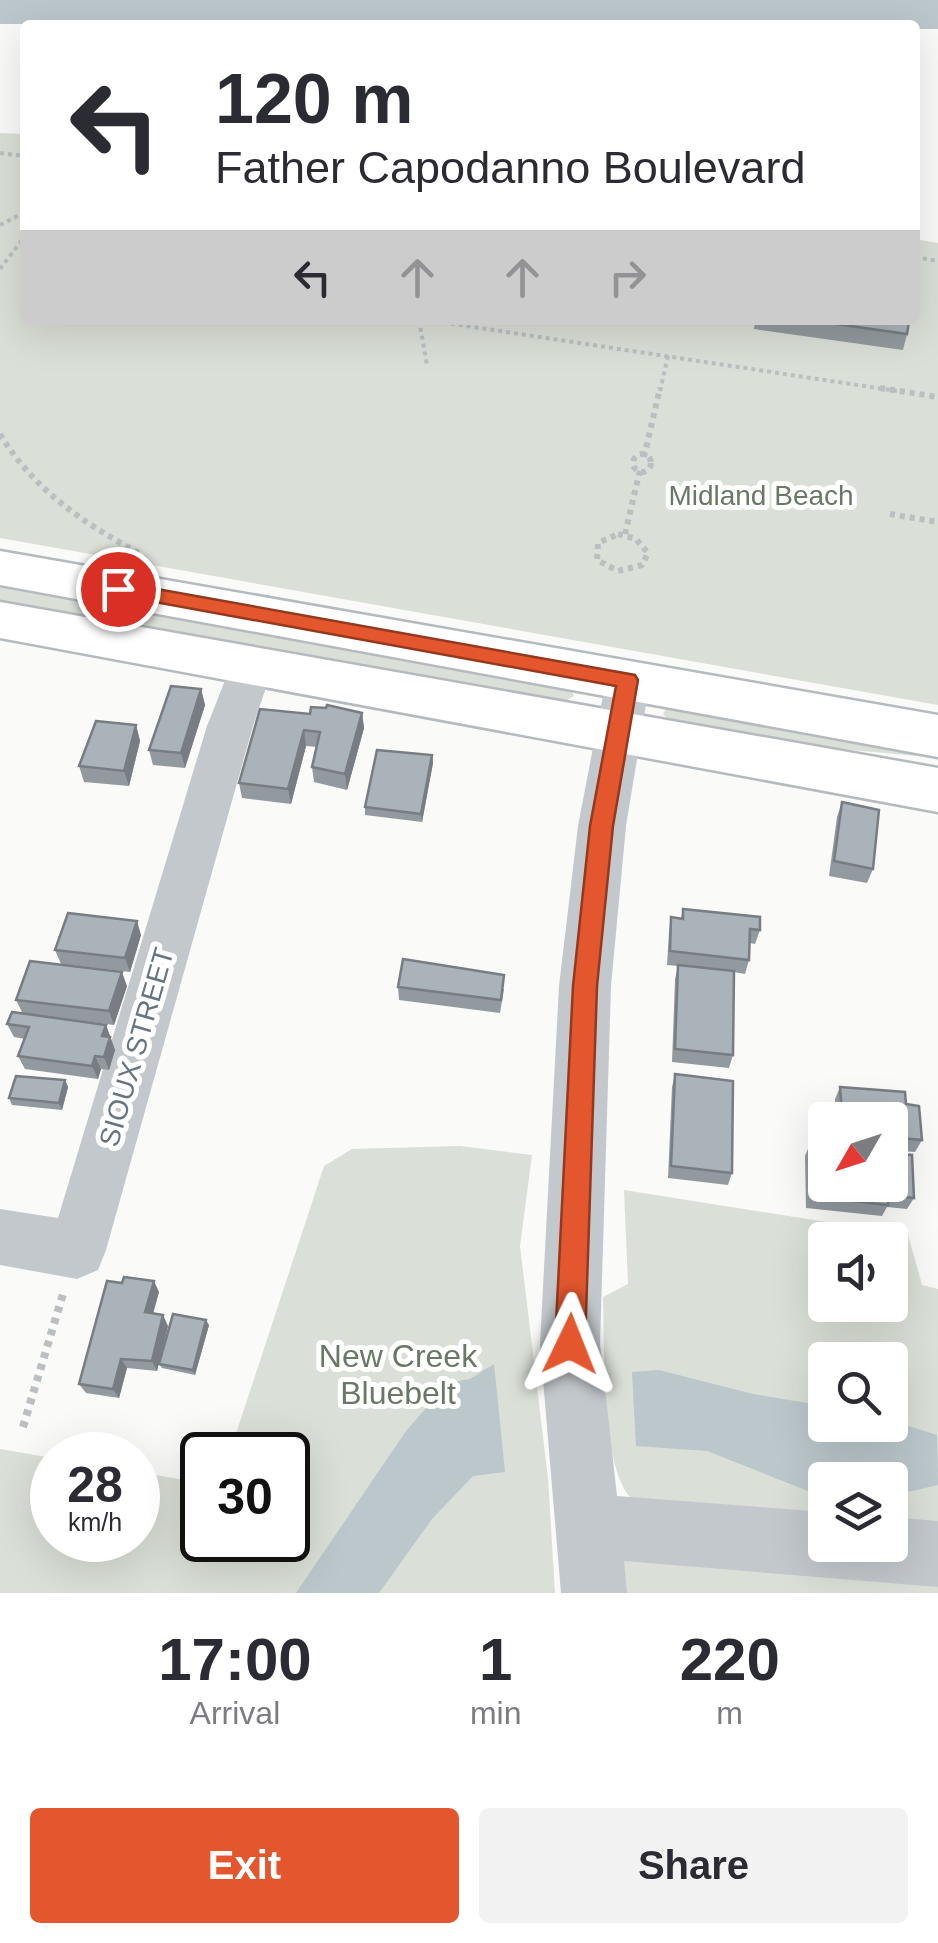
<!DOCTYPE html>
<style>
:root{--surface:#fff;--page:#f2f2f3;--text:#2b2b33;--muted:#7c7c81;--accent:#e4572e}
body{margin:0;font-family:Helvetica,sans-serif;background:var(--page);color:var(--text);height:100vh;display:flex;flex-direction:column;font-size:38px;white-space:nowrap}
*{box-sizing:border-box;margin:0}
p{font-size:32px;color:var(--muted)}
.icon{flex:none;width:55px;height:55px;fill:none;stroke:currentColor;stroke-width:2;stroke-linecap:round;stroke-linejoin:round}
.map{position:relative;height:1593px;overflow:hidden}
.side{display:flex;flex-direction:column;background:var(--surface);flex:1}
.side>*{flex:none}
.top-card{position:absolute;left:20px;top:20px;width:900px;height:305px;border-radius:10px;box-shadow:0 10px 40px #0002;background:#fff;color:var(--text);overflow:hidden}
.needle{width:65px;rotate:231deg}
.controls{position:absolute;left:808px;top:1102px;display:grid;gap:20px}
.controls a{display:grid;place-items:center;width:100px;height:100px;border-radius:10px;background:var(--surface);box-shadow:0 10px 40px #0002;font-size:50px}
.speed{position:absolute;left:30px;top:1432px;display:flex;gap:20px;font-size:50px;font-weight:700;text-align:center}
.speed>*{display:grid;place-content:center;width:130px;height:130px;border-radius:50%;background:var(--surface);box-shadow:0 10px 40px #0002;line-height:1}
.speed small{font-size:25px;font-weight:400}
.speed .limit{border:5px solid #111;border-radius:15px;background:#fff;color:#111}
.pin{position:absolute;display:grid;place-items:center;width:85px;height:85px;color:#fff;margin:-42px;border:5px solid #fff;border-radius:50%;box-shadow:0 2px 10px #0007}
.me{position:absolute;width:110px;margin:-55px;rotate:2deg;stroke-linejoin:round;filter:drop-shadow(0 0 8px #0008)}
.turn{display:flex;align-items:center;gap:35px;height:210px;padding:0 30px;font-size:45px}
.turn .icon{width:130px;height:130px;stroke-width:2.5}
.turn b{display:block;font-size:70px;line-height:85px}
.lanes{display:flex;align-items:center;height:95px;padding:0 30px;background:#0003;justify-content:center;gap:50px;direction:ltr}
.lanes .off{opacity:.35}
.eta{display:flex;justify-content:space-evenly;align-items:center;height:170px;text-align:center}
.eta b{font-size:60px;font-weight:700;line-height:70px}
.primary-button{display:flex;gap:20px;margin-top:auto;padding:20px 30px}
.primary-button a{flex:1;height:115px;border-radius:10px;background:var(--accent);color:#fff;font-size:40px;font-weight:700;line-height:115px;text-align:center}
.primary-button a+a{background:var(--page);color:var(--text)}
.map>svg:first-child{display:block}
.green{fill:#dadfd7;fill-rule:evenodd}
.water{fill:#bbc7cb}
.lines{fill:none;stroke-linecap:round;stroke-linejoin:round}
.major-casing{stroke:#b5babe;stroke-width:5}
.path-far2{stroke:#bbbfc2;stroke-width:4;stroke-dasharray:4 4;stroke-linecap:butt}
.path-far1{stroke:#bbbfc2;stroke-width:6;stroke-dasharray:5 5;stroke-linecap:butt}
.path{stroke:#bbbfc2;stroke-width:8;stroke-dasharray:6 6;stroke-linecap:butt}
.minor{fill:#c3c8cc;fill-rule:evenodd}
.major{fill:#fff;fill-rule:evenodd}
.wall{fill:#929a9f}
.shaded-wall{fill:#777d82}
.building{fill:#aab3b9;stroke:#777d82;stroke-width:2.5}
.route{fill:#e4572e;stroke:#94391e;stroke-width:2.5}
.labels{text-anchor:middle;stroke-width:10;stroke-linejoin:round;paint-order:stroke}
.park-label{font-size:28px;fill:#687a64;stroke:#fff}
.street-label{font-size:28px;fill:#657683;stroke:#fff}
.near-park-label{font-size:32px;fill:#687a64;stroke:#fff}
</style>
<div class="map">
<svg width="938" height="1593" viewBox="0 0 938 1593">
<rect width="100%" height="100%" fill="#fafaf8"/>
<g class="green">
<polygon points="0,133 25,134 25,320 915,320 915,239 938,243 938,705 0,538"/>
<polygon points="0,584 570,688 574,696 564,702 0,600"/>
<polygon points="667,707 938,754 938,758 798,745 670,721 663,714"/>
<polygon points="460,1146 532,1155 520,1246 548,1478 555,1593 0,1593 0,1449 52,1458 52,1540 138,1540 138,1472 202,1483 202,1540 288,1540 288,1455 229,1455 324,1166 352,1149"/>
<path d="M624 1190 908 1235 922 1285 938 1289V1540L890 1537V1480H825V1532L631 1498C600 1465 605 1345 603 1297L628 1284ZM825 1240H890V1305H825ZM825 1360H890V1425H825Z"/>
<polygon points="621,1557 938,1585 938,1593 614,1593"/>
</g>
<g class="water">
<polygon points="0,0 938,0 938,29 915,29 915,25 0,24"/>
<polygon points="494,1364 505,1472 473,1476 432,1519 379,1593 296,1593 406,1431 448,1383 470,1379"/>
<polygon points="659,1370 753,1394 825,1406 825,1425 890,1425 890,1420 937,1435 938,1485 890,1496 890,1480 825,1480 823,1497 707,1451 636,1446 632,1372"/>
</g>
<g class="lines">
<g class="major-casing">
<g id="major">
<polygon points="0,551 938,715 938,757 0,585"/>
<polygon points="0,602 938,768 938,812 0,638"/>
</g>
</g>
<g class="path-far2">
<polyline points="0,153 25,156"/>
<polyline points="0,225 25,212"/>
<polyline points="915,257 938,261"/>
<polyline points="0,269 25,236"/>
<polyline points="419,320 427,365"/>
<polyline points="427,320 897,391"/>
<polyline points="660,391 668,356"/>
</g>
<g class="path-far1">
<polyline points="880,388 938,397"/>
<path d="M0 434C34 490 83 523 139 553"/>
<circle cx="642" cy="463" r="9"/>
<polyline points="644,457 660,388"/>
<polyline points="890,514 938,522"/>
<polygon points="618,534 636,539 648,553 642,565 618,571 597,560 598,543"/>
<polyline points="625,534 640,470"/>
</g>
<polyline class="path" points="23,1427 63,1294"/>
<g class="minor">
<polygon points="251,650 267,655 273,667 253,726 106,1250 98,1270 77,1279 0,1265 0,1209 58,1218 207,726 235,655"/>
<polygon points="628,663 644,668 650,680 626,826 611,986 600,1344 617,1496 825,1512 825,1545 890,1545 890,1517 938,1521 938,1587 624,1561 627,1593 561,1593 540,1344 559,986 578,826 606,680 612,668"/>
</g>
<use href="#major" class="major"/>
</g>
<g class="wall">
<polygon points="755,320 904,320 907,334 903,350 754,329"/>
<polygon points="201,689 205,705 185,768 153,765 149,750"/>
<polygon points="362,713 364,728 347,790 314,782 312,767 317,747 306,746 291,804 242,798 239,783 310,714"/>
<polygon points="136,725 140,741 129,786 84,782 79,766"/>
<polygon points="432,755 433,763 422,822 365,815 365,807"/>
<polygon points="842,802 873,869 867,883 829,876 837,817"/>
<polygon points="683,909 760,930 755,944 750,943 749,960 745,974 734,972 733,1055 729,1068 672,1062 675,979 678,966 667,965 669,932 671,917 681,918"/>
<polygon points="141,935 130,972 61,964 55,950"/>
<polygon points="127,986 114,1025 26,1014 106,1025 115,1050 109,1070 101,1069 98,1079 25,1069 18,1056 25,1039 14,1037 7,1024 23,1014 16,1000"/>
<polygon points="398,987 504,989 500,1013 399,1000"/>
<polygon points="675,1074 732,1173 728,1185 668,1178 672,1087"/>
<polygon points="65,1080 68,1087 62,1110 12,1105 9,1098"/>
<polygon points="840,1087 922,1140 915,1152 890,1150 890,1120 826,1120 830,1112 835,1112 835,1099"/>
<polygon points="810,1144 914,1198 907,1209 887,1207 882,1216 806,1208 805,1156"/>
<polygon points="122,1283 159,1292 153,1314 168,1326 157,1371 127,1368 119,1398 86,1393 79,1384"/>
<polygon points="209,1325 195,1375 162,1368 159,1364"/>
</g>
<g class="shaded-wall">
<polygon points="201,689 205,705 185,768 181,753"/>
<polygon points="362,713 364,728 347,790 345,774"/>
<polygon points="136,725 140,741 129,786 124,771"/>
<polygon points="304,730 306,746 291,804 288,789"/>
<polygon points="432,755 433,763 422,822 421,814"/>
<polygon points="137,921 141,935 130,972 125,958"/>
<polygon points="122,972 127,986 114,1025 109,1011"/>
<polygon points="106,1025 115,1050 109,1070 104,1057 102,1036"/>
<polygon points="95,1056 101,1069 98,1079 92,1066"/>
<polygon points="65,1080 68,1087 62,1110 59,1103"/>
<polygon points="154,1281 159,1292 150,1323 145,1312"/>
<polygon points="163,1315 168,1326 157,1371 152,1361"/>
<polygon points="206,1320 209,1325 195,1375 193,1370"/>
<polygon points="121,1359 127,1368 119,1398 113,1389"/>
</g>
<g class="building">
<polygon points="808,320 904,320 909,321 907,334"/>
<polygon points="171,686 201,689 181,753 149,750"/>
<polygon points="327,705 362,713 345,774 312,767 320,732 304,730 288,789 239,783 260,709 310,714 311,707 326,708"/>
<polygon points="96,721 136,725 124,771 79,766"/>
<polygon points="377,750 432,755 421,814 365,807"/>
<polygon points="842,802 879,810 873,869 834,861"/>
<polygon points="683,909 760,917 760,930 750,929 749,960 670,951 671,917 683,919"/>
<polygon points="68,913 137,921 125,958 55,950"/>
<polygon points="403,959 504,975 501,1000 398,987"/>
<polygon points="30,961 122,972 109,1011 16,1000"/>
<polygon points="678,965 734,971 733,1055 675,1049"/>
<polygon points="12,1012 106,1025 102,1036 110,1037 104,1057 95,1056 92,1066 18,1056 29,1027 7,1024"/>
<polygon points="675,1074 733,1081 732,1173 671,1166"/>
<polygon points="16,1076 65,1080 59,1103 9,1098"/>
<polygon points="840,1087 905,1092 906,1104 919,1106 922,1140 890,1137 890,1120 830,1120 830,1112 842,1113"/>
<polygon points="810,1144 825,1146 825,1185 890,1185 890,1153 912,1155 914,1198 888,1195 888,1205 812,1196"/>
<polygon points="124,1277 154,1281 145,1312 163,1315 152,1361 121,1359 113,1389 79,1384 107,1281 122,1283"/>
<polygon points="173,1314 206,1320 193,1370 159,1364"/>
</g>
<polygon class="route" points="118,582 635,675 638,680 613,826 597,986 585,1344 580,1354 570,1358 560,1354 555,1344 573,986 590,826 616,686 111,594 111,584"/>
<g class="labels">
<g class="park-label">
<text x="761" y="505">Midland Beach</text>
</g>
<g class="street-label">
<text transform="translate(136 1047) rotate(-74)" y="10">SIOUX STREET</text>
</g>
<g class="near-park-label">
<text x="398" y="1367">New Creek<tspan x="398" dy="37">Bluebelt</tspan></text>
</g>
</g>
</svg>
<div class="controls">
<a><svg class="needle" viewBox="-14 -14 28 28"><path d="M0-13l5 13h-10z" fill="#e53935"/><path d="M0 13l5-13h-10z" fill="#7c7c81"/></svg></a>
<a><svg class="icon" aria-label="sound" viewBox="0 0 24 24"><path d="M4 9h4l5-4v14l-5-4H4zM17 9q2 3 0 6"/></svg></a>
<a><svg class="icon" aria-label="search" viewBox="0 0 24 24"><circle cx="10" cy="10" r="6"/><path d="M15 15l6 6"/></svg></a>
<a><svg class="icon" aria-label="layers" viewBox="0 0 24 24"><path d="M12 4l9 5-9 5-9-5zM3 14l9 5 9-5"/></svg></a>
</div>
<div class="speed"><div>28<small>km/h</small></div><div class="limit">30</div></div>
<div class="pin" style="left:118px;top:589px;background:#d93025"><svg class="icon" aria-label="arrive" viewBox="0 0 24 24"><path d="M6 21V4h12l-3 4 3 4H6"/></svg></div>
<svg class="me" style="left:570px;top:1344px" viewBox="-20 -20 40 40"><path d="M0-17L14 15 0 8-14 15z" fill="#e4572e" stroke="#fff" stroke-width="4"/></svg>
<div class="top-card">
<div class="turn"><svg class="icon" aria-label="left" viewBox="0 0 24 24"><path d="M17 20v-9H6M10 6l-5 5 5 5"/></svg><div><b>120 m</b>Father Capodanno Boulevard</div></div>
<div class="lanes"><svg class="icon" aria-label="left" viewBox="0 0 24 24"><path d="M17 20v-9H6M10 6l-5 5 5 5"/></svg><svg class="icon off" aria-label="ahead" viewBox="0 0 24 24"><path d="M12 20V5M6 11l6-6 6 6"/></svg><svg class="icon off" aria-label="ahead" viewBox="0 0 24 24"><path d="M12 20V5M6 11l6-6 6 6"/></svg><svg class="icon off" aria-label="right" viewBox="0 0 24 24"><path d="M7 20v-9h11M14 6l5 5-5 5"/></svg></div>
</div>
</div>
<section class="side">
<div class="eta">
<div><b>17:00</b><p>Arrival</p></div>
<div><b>1</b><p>min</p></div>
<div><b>220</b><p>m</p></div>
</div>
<div class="primary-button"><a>Exit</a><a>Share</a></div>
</section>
